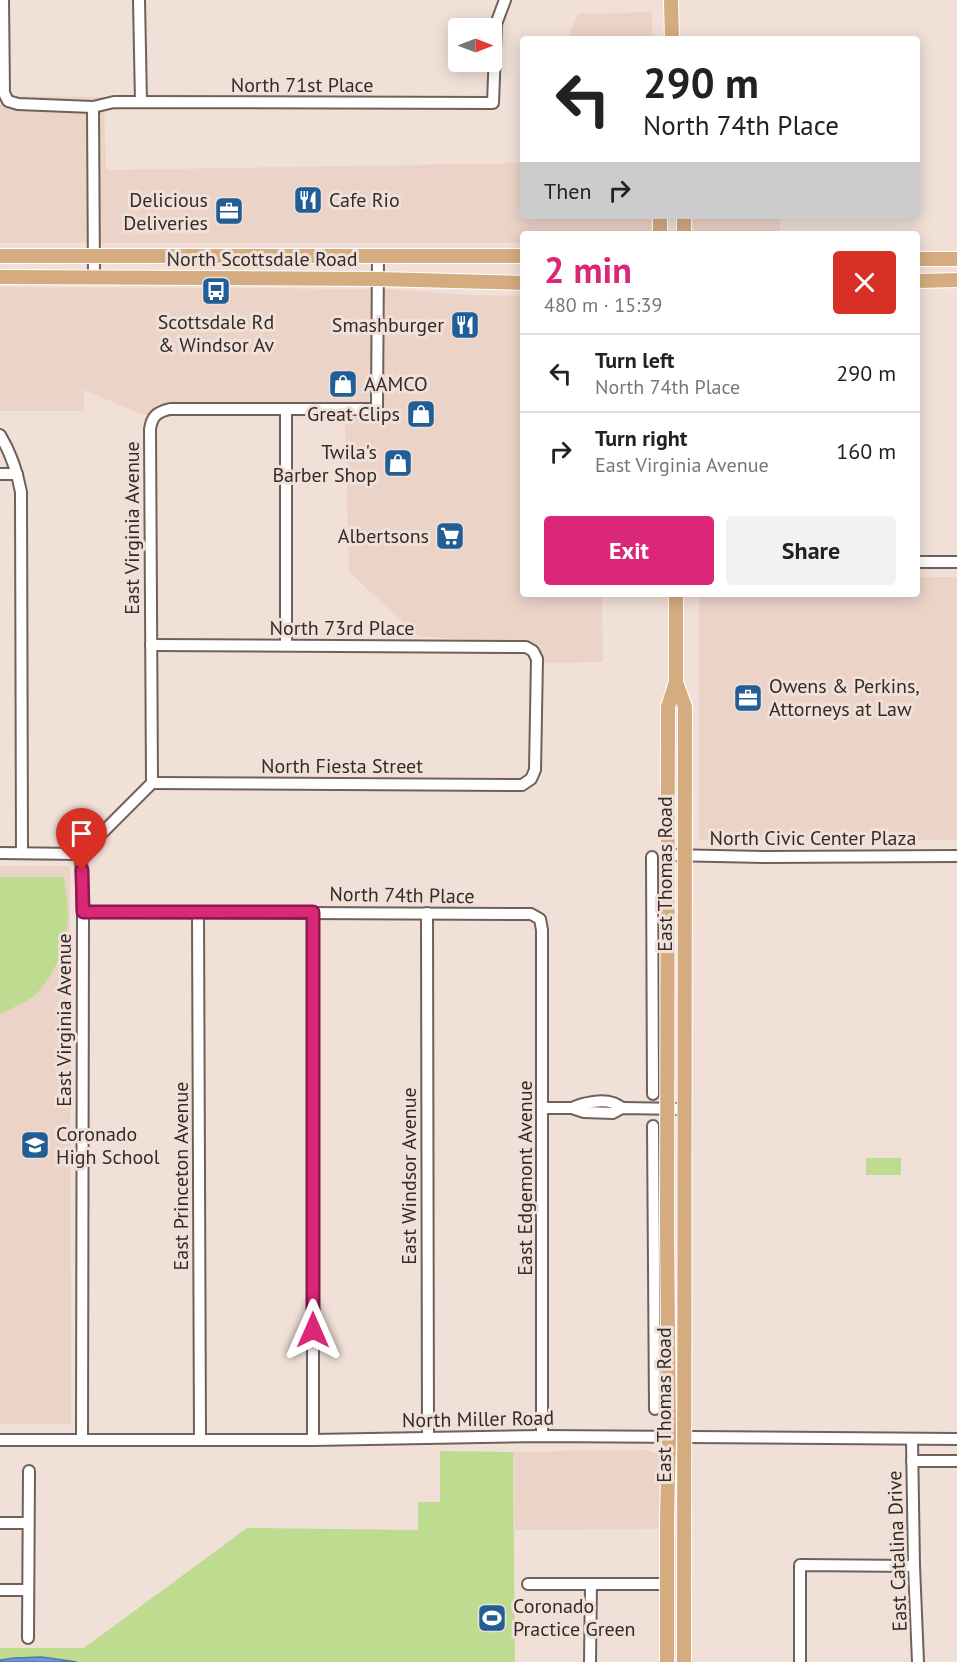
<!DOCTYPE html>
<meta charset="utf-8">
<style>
:root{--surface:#fff;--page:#f2f2f2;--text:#222;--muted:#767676;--line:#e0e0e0;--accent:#db2777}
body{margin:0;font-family:"PT Sans",sans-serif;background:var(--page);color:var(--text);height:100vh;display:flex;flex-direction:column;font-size:22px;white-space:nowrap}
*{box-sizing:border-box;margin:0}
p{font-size:20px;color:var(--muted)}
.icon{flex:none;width:33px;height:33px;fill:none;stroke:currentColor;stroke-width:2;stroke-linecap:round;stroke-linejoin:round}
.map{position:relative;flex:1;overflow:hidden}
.side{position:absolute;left:520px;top:231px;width:400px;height:366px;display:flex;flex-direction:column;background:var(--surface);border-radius:6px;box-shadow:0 3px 15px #0003}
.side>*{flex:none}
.guide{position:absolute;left:520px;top:36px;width:400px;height:183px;border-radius:6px;box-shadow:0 3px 15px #0003;background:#fff;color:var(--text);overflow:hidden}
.needle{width:39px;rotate:90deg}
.buttons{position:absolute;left:448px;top:18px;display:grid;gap:12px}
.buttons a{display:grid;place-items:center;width:54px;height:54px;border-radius:6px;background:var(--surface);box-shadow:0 3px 15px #0003;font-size:30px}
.pin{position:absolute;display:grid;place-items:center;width:51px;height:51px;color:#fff;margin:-62px -26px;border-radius:50% 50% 50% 0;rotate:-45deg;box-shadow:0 0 6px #0007}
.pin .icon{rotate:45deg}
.me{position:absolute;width:66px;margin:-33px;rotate:0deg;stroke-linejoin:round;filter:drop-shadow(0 0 4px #0008)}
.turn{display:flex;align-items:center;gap:21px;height:126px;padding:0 24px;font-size:27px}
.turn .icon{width:78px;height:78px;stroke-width:2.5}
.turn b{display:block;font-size:42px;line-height:51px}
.then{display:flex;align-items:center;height:57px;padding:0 24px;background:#0003;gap:12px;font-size:22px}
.round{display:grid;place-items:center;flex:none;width:63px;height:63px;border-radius:6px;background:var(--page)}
.head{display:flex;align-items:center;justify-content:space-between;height:102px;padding:0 24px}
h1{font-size:36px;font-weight:700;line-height:45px;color:var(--accent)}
.primary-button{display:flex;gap:12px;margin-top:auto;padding:12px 24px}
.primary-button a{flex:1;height:69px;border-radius:6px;background:var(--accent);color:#fff;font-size:24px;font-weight:700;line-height:69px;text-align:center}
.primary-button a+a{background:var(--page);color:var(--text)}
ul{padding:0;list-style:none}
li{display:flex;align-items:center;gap:18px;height:78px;padding:0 24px;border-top:2px solid var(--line)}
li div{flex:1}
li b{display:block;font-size:22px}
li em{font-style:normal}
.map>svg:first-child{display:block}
.built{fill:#ecd3c8}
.green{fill:#bddc90}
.water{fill:#6998d8;stroke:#5877a4;stroke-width:1.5}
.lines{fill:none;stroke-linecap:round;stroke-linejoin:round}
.minor-casing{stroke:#6f615a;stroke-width:14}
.major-casing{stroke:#fff;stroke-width:16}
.minor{stroke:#fff;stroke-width:10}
.major{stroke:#d5ac7f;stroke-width:14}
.route-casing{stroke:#8e194d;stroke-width:15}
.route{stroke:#db2777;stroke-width:10}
.labels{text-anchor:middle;stroke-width:6;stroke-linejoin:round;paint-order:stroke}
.street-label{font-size:20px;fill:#322b29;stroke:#f1e0d8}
.poi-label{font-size:20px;fill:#322b29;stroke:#f1e0d8;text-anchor:end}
</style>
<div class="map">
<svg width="957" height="1662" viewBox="0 0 957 1662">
<rect width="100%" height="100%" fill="#f1e0d8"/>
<g class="built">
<polygon points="652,12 652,39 567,39 578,14"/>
<polygon points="0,87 10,87 10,96 104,97 106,170 523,163 524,216 651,216 651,234 524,234 523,243 0,243"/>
<polygon points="692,216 780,216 780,234 695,234"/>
<polygon points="0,287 388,289 466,295 523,296 524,594 602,594 603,662 540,663 540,645 418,636 349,572 345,417 144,415 84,390 84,411 0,411"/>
<polygon points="918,577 957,577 957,840 699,840 699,594 918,594"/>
<polygon points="0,866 70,866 71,1424 0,1424"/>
<polygon points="646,1450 657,1453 662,1461 662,1529 515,1530 513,1452"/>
</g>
<g class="green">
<path d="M64 877C65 888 67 899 68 910 69 939 57 972 37 993 28 1002 12 1008 0 1014V877Z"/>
<rect x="866" y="1158" width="35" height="17"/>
<polygon points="440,1451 513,1452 515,1662 0,1662 0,1648 84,1648 247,1528 418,1530 418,1502 440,1502"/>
</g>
<polygon class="water" points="42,1657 77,1662 0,1662 1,1660 14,1658"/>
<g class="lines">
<g class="minor-casing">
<g id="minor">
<polyline points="3,0 4,93 8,101 18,104 93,107 114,102 493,103 496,24 505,0"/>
<polyline points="139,0 141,102"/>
<polyline points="93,107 94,278"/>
<polyline points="286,410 286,645"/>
<path d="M0 435C11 453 17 471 21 492L22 853"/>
<polyline points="0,474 17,474"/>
<polyline points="918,562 957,562"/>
<polyline points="151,645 526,647 533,651 537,659 535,770 531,779 522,785 152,783"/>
<polyline points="0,853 81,854"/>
<polyline points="668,855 765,857 957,856"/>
<polyline points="652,857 653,1094"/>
<polyline points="83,912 531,914 540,919 542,930 542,1436"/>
<polyline points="198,912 200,1440"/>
<polyline points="313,912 313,1440"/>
<polyline points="427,913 428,1438"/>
<polyline points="543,1108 572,1108 584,1112 613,1113 622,1108 684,1109"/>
<path d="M572 1108C582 1103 602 1099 613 1103 616 1104 619 1106 622 1108"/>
<polyline points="653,1126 655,1409"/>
<polyline points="912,1439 914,1566 918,1662"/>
<polyline points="0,1440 313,1440 542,1436 957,1439"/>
<path d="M82 1440 83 912 81 854 152 783 150 429C152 416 157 412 170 409H372L377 408 378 256"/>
<polyline points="912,1461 957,1461"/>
<polyline points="0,1523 28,1523"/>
<polyline points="528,1584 668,1584"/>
<polyline points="0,1590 28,1590"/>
<polyline points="28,1638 29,1471"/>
<polyline points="590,1662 591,1584"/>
<polyline points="800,1662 800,1565 914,1566"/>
</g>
</g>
<g class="major-casing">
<g id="major">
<polyline points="671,0 672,39"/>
<polyline points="660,216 660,234"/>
<polyline points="684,216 684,234"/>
<polyline points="0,256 524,256"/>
<polyline points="918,259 957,259"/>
<polyline points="0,277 378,279 524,283"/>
<polyline points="918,281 957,280"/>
<polyline points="676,594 676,682 685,707 684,1662"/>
<polyline points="667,1662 667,1518 669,1437 667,1228 668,707 676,682"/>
</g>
</g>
<use href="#minor" class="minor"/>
<use href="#major" class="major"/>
</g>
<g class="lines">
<g class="route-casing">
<polyline id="route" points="82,870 83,912 313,912 313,1330"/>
</g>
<use href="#route" class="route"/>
</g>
<defs>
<g id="restaurant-square" transform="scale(1.5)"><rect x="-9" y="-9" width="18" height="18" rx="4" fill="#215e95" stroke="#f1e0d8"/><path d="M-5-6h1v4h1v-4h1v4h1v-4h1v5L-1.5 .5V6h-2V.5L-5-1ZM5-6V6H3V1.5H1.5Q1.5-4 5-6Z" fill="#fff"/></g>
<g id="office-square" transform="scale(1.5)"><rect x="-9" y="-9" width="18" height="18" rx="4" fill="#215e95" stroke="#f1e0d8"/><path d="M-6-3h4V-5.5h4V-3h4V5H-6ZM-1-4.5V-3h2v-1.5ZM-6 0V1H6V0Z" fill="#fff"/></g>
<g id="bus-square" transform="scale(1.5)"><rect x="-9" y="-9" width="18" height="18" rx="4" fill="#215e95" stroke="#f1e0d8"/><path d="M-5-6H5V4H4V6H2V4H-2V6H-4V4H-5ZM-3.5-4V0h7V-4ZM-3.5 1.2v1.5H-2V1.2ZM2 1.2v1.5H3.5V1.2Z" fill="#fff"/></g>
<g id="shop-square" transform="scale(1.5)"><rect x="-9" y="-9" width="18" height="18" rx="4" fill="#215e95" stroke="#f1e0d8"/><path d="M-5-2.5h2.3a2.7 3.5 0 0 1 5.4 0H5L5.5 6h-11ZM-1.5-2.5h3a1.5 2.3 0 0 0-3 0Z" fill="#fff"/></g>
<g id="supermarket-square" transform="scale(1.5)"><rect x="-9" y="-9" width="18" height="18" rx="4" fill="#215e95" stroke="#f1e0d8"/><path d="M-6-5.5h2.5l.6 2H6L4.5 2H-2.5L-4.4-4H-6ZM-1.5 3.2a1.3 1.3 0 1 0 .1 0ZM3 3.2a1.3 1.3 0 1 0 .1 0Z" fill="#fff"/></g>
<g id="school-square" transform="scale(1.5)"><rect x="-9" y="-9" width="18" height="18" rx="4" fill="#215e95" stroke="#f1e0d8"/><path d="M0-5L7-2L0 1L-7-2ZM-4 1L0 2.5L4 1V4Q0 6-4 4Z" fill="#fff"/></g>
<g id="stadium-square" transform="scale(1.5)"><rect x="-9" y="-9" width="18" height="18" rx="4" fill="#215e95" stroke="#f1e0d8"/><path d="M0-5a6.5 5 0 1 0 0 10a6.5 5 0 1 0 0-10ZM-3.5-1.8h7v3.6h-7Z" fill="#fff"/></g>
</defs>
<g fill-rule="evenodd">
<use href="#restaurant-square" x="308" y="200"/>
<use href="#office-square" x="229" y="211"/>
<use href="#bus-square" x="216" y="291"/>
<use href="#restaurant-square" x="465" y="325"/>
<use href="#shop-square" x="343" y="384"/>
<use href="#shop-square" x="421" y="414"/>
<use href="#shop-square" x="398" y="463"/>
<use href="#supermarket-square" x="450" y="536"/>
<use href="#office-square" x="748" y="698"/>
<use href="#school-square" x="35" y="1145"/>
<use href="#stadium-square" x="492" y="1618"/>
</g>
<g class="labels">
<g class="street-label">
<text x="302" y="92">North 71st Place</text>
<text x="262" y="266">North Scottsdale Road</text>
<text transform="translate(132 528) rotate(-90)" y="7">East Virginia Avenue</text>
<text x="342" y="635">North 73rd Place</text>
<text x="342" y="773">North Fiesta Street</text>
<text x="813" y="845">North Civic Center Plaza</text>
<text transform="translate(665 874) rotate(-90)" y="7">East Thomas Road</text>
<text transform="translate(402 895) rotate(1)" y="7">North 74th Place</text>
<text transform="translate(64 1020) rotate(-90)" y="7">East Virginia Avenue</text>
<text transform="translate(181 1176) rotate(-90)" y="7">East Princeton Avenue</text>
<text transform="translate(409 1176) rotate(-90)" y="7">East Windsor Avenue</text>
<text transform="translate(525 1178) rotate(-90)" y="7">East Edgemont Avenue</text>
<text transform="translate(664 1405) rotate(-90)" y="7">East Thomas Road</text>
<text transform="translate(478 1419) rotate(-1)" y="7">North Miller Road</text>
<text transform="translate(897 1551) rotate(-92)" y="7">East Catalina Drive</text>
</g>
<g class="poi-label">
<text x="208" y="207">Delicious<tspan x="208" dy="23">Deliveries</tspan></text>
<text x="329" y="207" text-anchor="start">Cafe Rio</text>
<text x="216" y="329" text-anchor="middle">Scottsdale Rd<tspan x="216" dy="23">&amp; Windsor Av</tspan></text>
<text x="444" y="332">Smashburger</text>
<text x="364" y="391" text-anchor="start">AAMCO</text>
<text x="400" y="421">Great Clips</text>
<text x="377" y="459">Twila's<tspan x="377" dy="23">Barber Shop</tspan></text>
<text x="429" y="543">Albertsons</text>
<text x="769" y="693" text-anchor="start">Owens &amp; Perkins,<tspan x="769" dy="23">Attorneys at Law</tspan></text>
<text x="56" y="1141" text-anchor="start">Coronado<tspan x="56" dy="23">High School</tspan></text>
<text x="513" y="1613" text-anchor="start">Coronado<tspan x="513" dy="23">Practice Green</tspan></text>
</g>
</g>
</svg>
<div class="buttons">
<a><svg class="needle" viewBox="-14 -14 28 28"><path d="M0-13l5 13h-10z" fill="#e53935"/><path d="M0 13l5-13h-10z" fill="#767676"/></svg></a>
</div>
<div class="pin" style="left:82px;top:870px;background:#d93025"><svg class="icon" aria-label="arrive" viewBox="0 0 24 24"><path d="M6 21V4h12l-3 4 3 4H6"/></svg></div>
<svg class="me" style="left:313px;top:1330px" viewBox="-20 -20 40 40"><path d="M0-17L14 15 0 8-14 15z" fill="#db2777" stroke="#fff" stroke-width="4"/></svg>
<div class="guide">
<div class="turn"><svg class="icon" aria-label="left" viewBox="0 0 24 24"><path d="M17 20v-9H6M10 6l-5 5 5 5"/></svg><div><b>290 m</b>North 74th Place</div></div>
<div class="then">Then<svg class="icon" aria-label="right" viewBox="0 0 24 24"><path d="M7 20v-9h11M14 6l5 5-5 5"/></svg></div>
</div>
<section class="side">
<div class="head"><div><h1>2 min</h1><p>480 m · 15:39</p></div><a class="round" style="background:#d93025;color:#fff"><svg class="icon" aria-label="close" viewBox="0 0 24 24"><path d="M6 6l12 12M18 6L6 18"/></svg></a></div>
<ul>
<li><svg class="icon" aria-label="left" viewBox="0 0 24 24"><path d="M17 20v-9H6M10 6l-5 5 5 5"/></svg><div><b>Turn left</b><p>North 74th Place</p></div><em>290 m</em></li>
<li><svg class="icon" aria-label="right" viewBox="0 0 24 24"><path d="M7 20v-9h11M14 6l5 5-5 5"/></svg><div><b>Turn right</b><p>East Virginia Avenue</p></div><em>160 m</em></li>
</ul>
<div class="primary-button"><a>Exit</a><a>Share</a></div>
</section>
</div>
